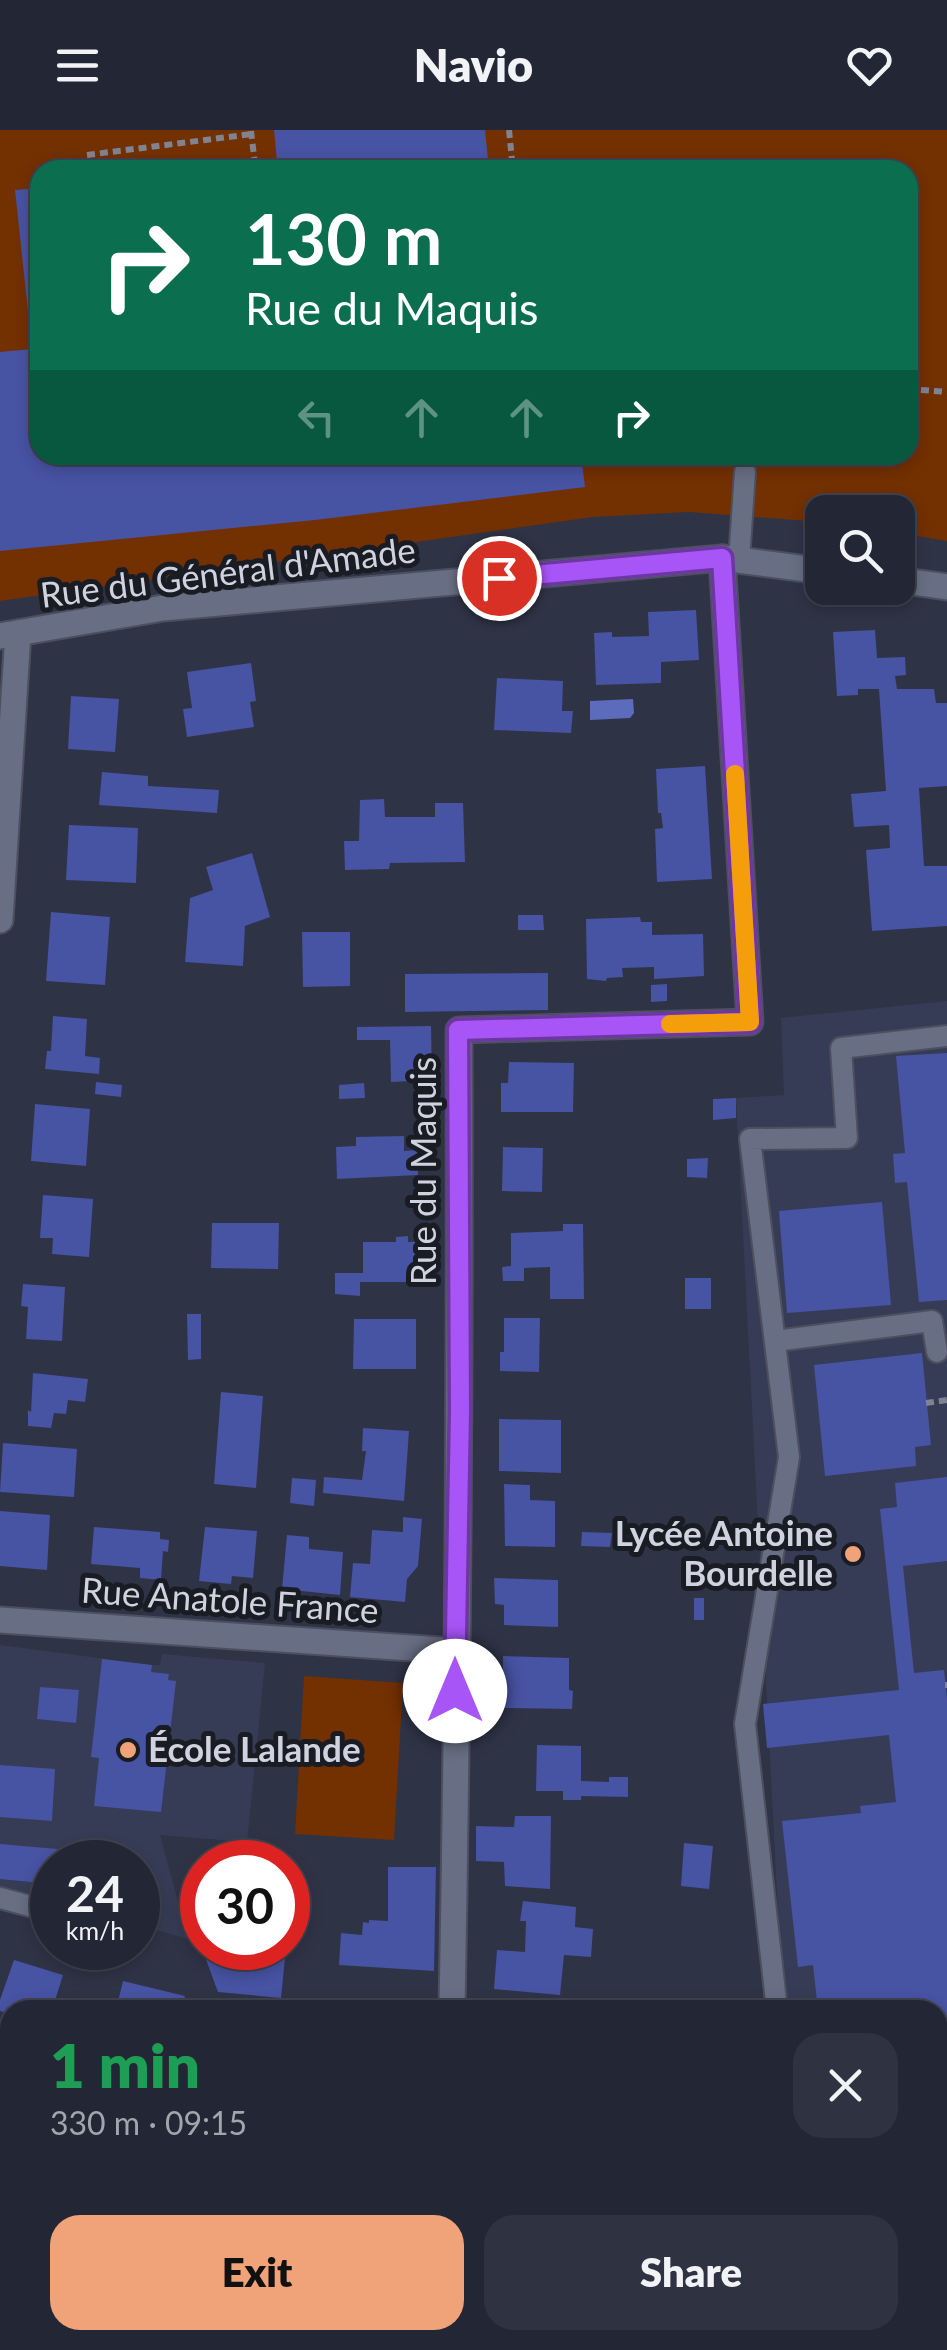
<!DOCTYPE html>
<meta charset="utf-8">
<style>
:root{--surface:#232634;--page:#2f3240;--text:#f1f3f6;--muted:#a3a5ac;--line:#40434f;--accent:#f0a279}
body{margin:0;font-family:Lato,sans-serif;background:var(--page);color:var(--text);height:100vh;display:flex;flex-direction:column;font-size:38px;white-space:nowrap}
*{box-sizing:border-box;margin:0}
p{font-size:32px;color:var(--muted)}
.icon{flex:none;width:55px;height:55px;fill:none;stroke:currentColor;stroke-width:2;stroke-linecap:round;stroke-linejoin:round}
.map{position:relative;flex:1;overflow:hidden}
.panel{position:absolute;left:0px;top:1870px;width:948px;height:350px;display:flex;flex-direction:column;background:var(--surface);border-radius:30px 30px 0 0;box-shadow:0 5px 15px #0003,0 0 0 2px var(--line)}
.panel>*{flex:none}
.banner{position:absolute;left:30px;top:30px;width:888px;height:305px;border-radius:30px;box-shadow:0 5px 15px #0003,0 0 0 2px var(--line);background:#0b6e4f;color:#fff;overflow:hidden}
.fabs{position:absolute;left:805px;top:365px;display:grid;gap:20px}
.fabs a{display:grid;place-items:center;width:110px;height:110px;border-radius:20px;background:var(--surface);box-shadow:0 5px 15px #0003,0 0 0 2px var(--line);font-size:50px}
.speed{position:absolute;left:30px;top:1710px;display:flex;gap:20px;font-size:50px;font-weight:700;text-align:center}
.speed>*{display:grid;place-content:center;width:130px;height:130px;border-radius:50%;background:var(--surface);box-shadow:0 5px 15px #0003,0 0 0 2px var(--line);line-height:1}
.speed small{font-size:25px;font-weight:400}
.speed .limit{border:15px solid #d22;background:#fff;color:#111}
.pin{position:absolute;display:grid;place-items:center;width:85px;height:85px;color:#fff;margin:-42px;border:5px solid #fff;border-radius:50%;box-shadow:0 2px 10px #0007}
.me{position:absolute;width:110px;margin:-55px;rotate:0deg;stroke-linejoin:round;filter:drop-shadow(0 0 8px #0008)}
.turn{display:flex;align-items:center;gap:35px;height:210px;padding:0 50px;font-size:45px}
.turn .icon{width:130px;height:130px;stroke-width:2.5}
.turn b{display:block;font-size:70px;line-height:85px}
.lanes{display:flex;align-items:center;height:95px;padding:0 50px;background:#0003;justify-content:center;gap:50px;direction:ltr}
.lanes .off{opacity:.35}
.round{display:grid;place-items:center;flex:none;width:105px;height:105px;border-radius:30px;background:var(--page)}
.head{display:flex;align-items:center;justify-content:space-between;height:170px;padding:0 50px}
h1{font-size:60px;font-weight:800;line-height:75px;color:#1e9e55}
.primary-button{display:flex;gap:20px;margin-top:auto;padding:20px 50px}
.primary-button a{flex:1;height:115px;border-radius:30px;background:var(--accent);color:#111;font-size:40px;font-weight:800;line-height:115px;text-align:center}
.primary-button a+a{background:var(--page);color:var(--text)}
header{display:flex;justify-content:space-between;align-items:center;height:130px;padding:0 50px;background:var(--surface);font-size:45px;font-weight:800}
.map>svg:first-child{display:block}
.built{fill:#373c56}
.pitch{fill:#733000;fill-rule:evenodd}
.water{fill:#5d6bbd}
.building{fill:#4753a3}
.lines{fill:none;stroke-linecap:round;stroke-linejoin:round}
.lane-casing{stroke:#4b4f5e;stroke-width:24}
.street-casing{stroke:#4b4f5e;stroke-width:29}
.path{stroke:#7f8392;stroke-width:6;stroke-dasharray:8 5;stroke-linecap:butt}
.lane{stroke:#686e83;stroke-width:20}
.street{stroke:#686e83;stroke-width:25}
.route-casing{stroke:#6d37a1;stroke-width:25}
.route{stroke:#a855f7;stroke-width:18}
.slow{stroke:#f59e0b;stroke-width:18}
.poi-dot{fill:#f0a279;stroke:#1a1c24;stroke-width:4}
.labels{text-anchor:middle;stroke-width:10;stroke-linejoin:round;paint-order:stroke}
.street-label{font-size:35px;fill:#d0d3df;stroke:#1a1c24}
.poi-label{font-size:35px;font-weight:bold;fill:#d0d3df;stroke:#1a1c24;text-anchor:end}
</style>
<header><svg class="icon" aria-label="menu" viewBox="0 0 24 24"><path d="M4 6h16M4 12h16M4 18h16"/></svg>Navio<svg class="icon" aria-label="heart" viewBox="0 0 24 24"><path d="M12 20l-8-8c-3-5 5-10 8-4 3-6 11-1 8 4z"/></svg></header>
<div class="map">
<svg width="947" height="2220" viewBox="0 0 947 2220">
<rect width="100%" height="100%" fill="#2f3346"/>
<g class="built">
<polygon points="947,871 947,2220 801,2220 800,2210 938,2210 938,1880 783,1880 736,968 784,965 781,888"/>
<polygon points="0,1515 152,1535 160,1535 162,1524 265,1533 247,1712 160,1705 188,1809 138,1795 138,1732 52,1732 52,1772 0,1758"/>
</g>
<g class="pitch">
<path d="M0 0H947V411L898 403V382H822V392L689 382 593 387 0 471ZM40 40H908V325H40Z"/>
<polygon points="304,1546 403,1553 394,1710 295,1704"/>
</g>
<polygon class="water" points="633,569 634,583 630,588 590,590 590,571"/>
<g class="building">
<polygon points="274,0 485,0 489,40 228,40 228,37 277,32"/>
<polygon points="40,58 40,325 581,325 585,357 315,390 0,421 0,222 32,219 15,60"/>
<polygon points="696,480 699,530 661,532 661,553 596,555 594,503 612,502 612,507 649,506 648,482"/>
<polygon points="875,500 877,528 905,527 906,545 895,546 897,559 934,559 936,573 947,573 947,656 919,658 924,736 947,736 947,796 872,801 866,720 890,718 889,695 854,697 851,664 886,661 879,559 858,559 858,565 837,566 833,502"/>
<polygon points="251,533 256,571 250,572 254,597 187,607 183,579 192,578 187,542"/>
<polygon points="497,548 563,551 562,581 573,581 571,603 494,600"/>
<polygon points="71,566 119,569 115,622 68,619"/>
<polygon points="705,636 712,749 657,752 655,699 663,698 661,683 658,683 656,639"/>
<polygon points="102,642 148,646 148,656 219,660 217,683 99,675"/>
<polygon points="384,669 385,687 435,687 435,673 463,673 465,732 390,733 389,739 345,740 344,711 359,711 360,670"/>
<polygon points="69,695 138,698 136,753 66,750"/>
<polygon points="252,723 270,787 245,796 243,836 185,832 190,768 213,760 206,737"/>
<polygon points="51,782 110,787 105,855 46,851"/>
<polygon points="518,785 543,785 544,800 518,800"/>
<polygon points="640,787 641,792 652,792 652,805 703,804 704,846 654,849 654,837 622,838 623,847 607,848 606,851 587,849 586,789"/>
<polygon points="302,802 350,802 350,856 303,857"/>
<polygon points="548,843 548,880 405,882 405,844"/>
<polygon points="667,854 667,871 651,872 651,855"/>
<polygon points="53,886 87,889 85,926 100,928 99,944 45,939 47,921 51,921"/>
<polygon points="431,896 432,950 391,952 390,910 357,910 357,897"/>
<polygon points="947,923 947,1170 919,1172 907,1052 895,1053 893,1024 905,1023 896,926"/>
<polygon points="509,932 574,933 573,982 501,982 501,953 508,953"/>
<polygon points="96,952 122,955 121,967 95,964"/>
<polygon points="364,953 365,968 339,969 339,955"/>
<polygon points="736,968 736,988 713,990 713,969"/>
<polygon points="35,974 90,979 86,1036 31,1031"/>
<polygon points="404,1006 404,1021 417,1020 418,1045 337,1049 336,1017 356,1016 356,1007"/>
<polygon points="503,1017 543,1018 542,1062 502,1061"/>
<polygon points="708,1028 707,1048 687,1047 687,1029"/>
<polygon points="43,1065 93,1069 89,1127 52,1124 53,1108 40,1108"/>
<polygon points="882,1072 891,1175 787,1183 779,1081"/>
<polygon points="212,1093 279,1093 278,1139 211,1138"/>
<polygon points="563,1094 583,1094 584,1169 550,1169 550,1137 524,1138 524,1151 503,1151 502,1137 511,1136 511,1103 563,1101"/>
<polygon points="408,1106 408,1112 432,1111 431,1152 360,1152 360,1166 335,1164 335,1143 363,1143 363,1112 396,1112 396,1107"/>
<rect x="685" y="1148" width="26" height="31"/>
<polygon points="23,1154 65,1157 62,1211 26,1209 28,1177 21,1176"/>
<polygon points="187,1184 201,1184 201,1229 188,1230"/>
<polygon points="504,1188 540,1188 539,1242 500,1241 500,1222 504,1222"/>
<polygon points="354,1189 416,1189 416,1239 353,1239"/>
<polygon points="922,1223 931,1315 915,1317 916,1336 825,1346 814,1235"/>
<polygon points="33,1243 88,1249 85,1272 68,1270 66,1284 54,1283 51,1298 28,1296 28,1280 31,1282"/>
<polygon points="221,1262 263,1266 256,1358 214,1354"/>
<polygon points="499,1289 561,1290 561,1343 499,1341"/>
<polygon points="363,1298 409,1301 404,1371 323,1363 324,1347 362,1350 366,1321 362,1321"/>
<polygon points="3,1313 77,1319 74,1367 0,1362"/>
<polygon points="947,1347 947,1431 903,1436 914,1543 944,1540 947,1570 947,2136 944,2136 940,2088 938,2088 938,1880 818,1880 813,1835 798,1837 782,1691 861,1683 860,1676 896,1672 889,1605 767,1618 763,1574 899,1560 880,1379 897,1377 895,1353"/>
<polygon points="292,1348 316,1350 314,1376 290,1373"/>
<polygon points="504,1354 530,1355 530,1370 555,1371 555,1417 505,1416"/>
<polygon points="0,1381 50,1385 47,1440 0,1436"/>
<polygon points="403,1387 422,1389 418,1436 407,1449 405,1472 350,1467 353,1433 370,1434 372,1400 403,1402"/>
<polygon points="94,1397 160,1402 160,1409 169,1410 168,1422 163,1421 161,1450 140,1448 140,1438 91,1434"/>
<polygon points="205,1397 257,1401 253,1448 232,1446 231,1454 199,1451"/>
<polygon points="582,1402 612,1403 610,1417 581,1416"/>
<polygon points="287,1405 309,1407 309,1419 343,1422 340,1465 282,1459"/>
<polygon points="494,1448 558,1450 558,1497 504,1495 504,1475 495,1474"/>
<rect x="694" y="1468" width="10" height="22"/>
<polygon points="503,1526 569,1528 569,1560 573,1561 572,1579 503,1578"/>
<polygon points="102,1529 152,1535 151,1542 169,1544 168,1550 176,1551 161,1682 94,1676 99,1628 91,1627"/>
<polygon points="40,1557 79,1560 76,1593 37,1589"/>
<polygon points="537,1615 581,1616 581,1651 609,1652 609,1647 628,1647 628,1667 581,1666 581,1670 563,1670 563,1661 536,1661"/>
<polygon points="0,1635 55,1639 52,1691 0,1687"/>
<polygon points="515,1686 551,1686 550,1759 505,1756 504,1732 476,1731 476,1696 514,1697"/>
<polygon points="684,1713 713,1716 709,1759 681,1756"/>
<polygon points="0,1714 80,1721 79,1732 52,1732 52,1754 0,1749"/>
<polygon points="388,1737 436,1737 434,1841 339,1835 341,1803 362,1805 363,1792 369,1793 369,1790 388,1791"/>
<polygon points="523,1771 576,1777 575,1797 593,1799 591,1827 564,1825 560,1865 494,1859 497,1820 525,1822 526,1791 520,1791"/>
<polygon points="233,1818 286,1818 281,1868 218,1862 205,1827 232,1829"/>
<polygon points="14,1830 63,1845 52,1880 10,1880 10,1884 0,1881 0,1870"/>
<polygon points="123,1851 185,1866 181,1880 116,1880"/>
<polygon points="0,1908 10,1919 10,1989 0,1986"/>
<polygon points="947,2206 947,2220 870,2220 869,2215 910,2210 938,2210 938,2207"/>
<polygon points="708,2210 762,2210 762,2217 708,2213"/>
</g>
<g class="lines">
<g class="lane-casing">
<g id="lane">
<polyline points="739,430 745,342"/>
<polyline points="775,1211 932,1191 937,1222"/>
<polyline points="0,1768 52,1782"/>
<polyline points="777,1880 745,1594 789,1327 750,1009 847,1008 841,918 947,906"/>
<polyline points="815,2210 816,2220"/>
</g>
</g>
<g class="street-casing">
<g id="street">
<polyline points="898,450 947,457"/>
<polyline points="0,506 163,478 722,428 822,441"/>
<polyline points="0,790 18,503"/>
<polyline points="0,1490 455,1521"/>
<path d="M452 1880C458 1553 460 1226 459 900L750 892 722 428"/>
<polyline points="446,2220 447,2210"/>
</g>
</g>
<g class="path">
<polyline points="509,0 513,40"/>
<polyline points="251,1 255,34"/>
<polyline points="87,25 252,4"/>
<polyline points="908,259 947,262"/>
<polyline points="926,1273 947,1270"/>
<polyline points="945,1555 947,1555"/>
</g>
<use href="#lane" class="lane"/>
<use href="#street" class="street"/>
</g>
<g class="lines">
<g class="route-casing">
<polyline id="route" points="455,1561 460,1281 458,900 750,892 722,428 499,448"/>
</g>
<use href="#route" class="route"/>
<polyline class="slow" points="670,894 750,892 735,644"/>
</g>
<g class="poi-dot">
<circle cx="853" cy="1424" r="10"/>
<circle cx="128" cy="1620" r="10"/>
</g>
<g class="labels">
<g class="street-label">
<text transform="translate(228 443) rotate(-7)" y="12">Rue du Général d'Amade</text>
<text transform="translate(424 1041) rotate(-90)" y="12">Rue du Maquis</text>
<text transform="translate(230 1471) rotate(4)" y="12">Rue Anatole France</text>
</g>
<g class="poi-label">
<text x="833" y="1416">Lycée Antoine<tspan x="833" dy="40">Bourdelle</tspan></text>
<text x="148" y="1632" text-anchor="start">École Lalande</text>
</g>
</g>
</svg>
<div class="fabs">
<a><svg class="icon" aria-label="search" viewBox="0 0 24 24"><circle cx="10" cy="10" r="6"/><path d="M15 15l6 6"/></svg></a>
</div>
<div class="speed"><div>24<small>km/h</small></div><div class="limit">30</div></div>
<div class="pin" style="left:499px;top:448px;background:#d93025"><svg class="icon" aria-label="arrive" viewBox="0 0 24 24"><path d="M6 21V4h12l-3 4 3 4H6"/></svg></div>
<svg class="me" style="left:455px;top:1561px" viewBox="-20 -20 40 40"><circle r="19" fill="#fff"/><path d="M0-13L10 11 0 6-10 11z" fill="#a855f7"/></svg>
<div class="banner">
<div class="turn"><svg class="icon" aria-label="right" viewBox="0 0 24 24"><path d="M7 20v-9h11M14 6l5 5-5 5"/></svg><div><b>130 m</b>Rue du Maquis</div></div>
<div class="lanes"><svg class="icon off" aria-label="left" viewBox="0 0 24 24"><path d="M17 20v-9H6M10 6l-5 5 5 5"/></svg><svg class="icon off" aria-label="ahead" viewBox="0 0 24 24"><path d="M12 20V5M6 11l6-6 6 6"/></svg><svg class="icon off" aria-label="ahead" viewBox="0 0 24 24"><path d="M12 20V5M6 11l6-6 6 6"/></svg><svg class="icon" aria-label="right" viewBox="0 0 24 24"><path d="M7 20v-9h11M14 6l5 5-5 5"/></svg></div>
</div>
<section class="panel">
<div class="head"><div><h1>1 min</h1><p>330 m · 09:15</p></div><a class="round"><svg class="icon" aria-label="close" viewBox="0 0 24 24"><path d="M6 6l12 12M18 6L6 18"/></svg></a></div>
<div class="primary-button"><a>Exit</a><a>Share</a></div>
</section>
</div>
